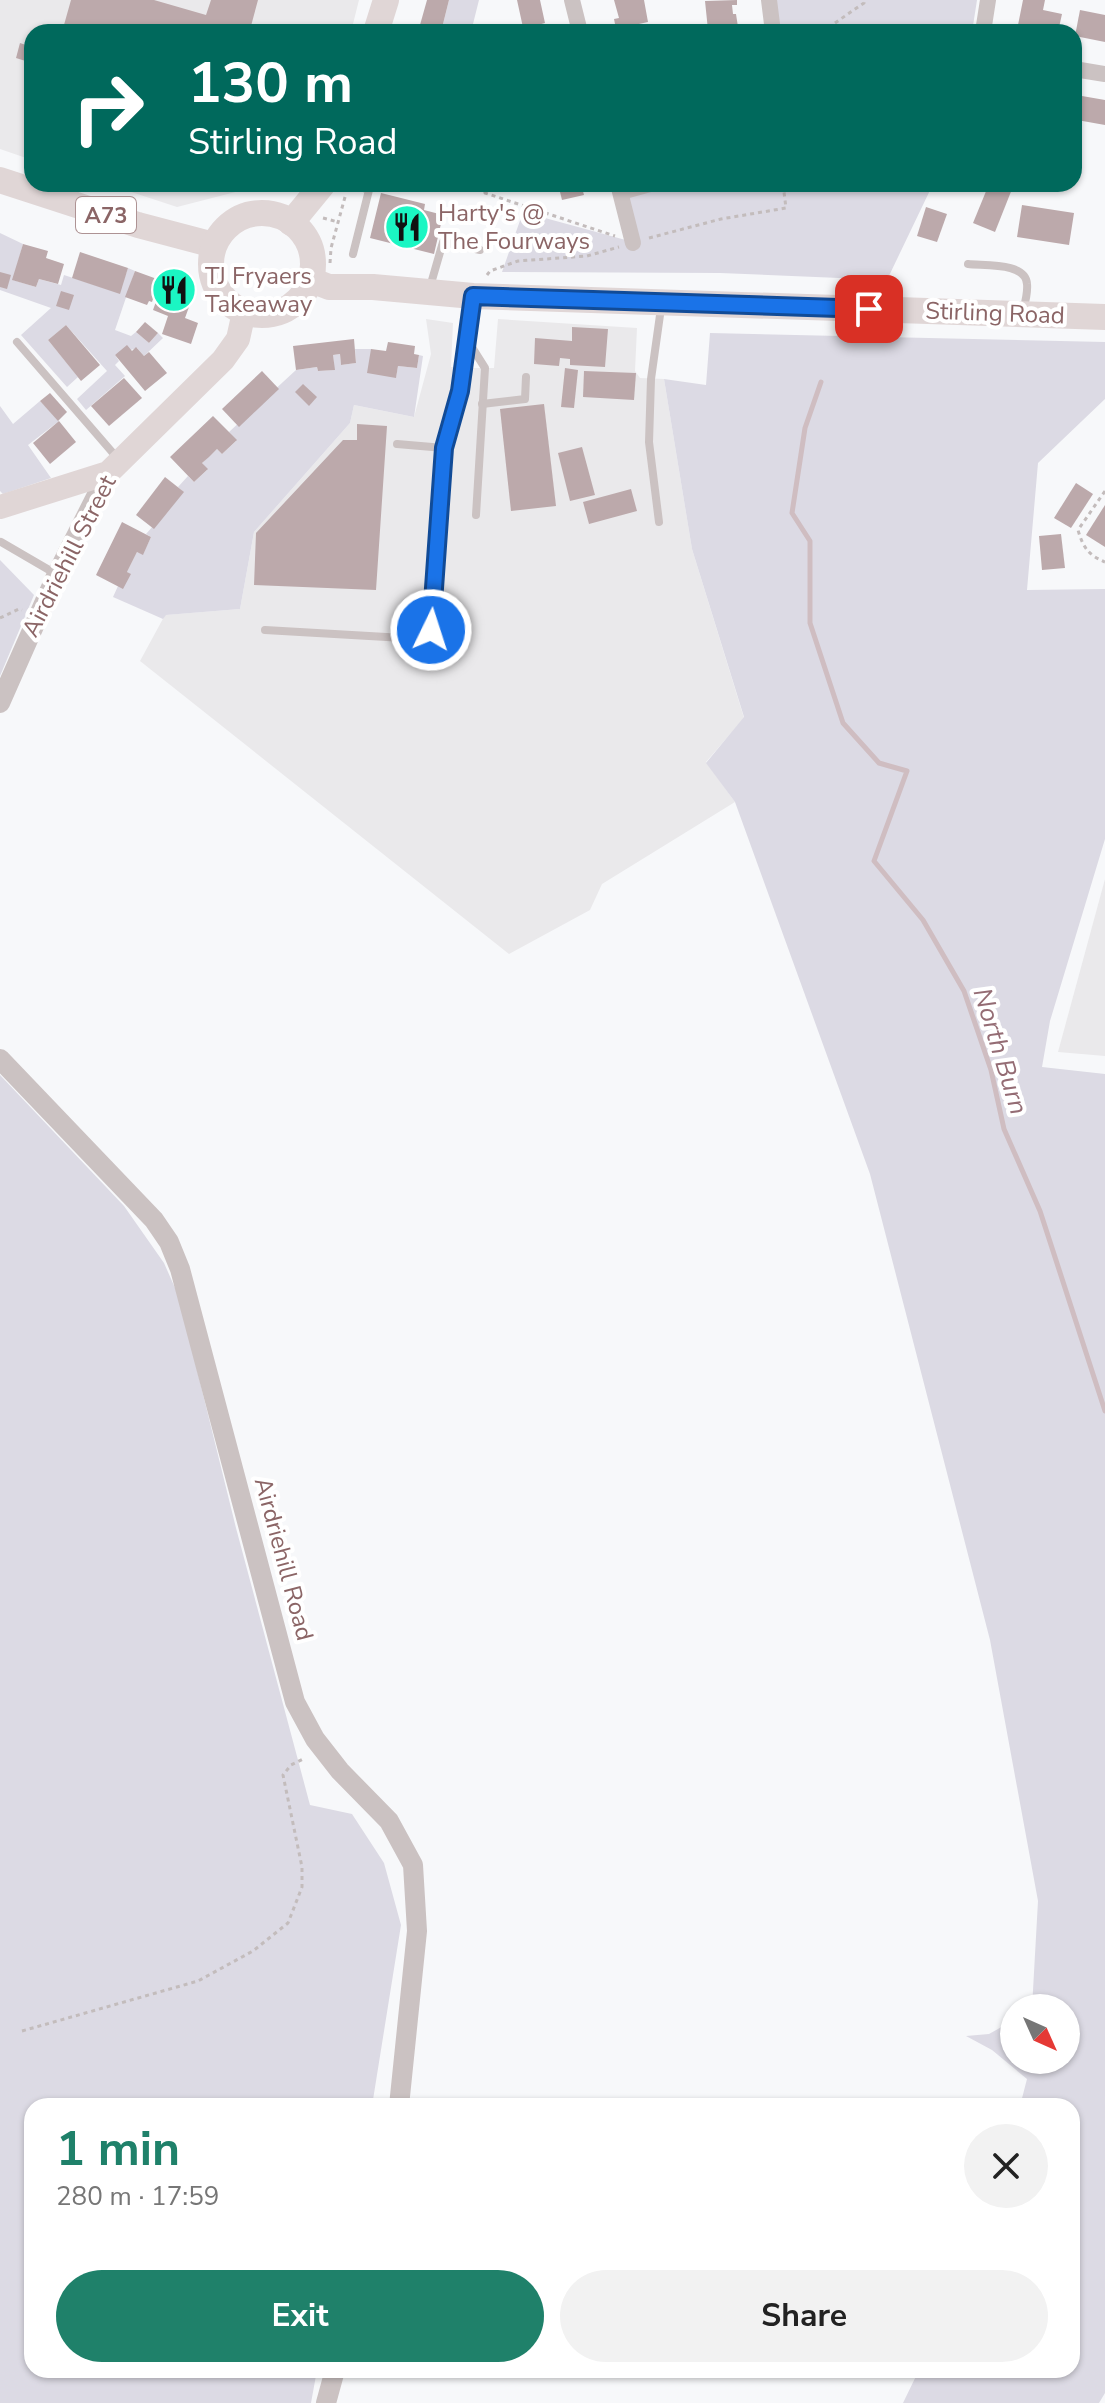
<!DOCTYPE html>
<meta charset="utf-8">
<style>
:root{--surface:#fff;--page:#f2f2f2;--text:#222;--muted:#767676;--accent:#1f816a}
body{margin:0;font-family:"Nunito Sans",sans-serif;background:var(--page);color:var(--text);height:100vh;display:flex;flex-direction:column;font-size:30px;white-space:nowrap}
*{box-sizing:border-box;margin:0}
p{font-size:26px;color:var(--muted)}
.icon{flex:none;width:44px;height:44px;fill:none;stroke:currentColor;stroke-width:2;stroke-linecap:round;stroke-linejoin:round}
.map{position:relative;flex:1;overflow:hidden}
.side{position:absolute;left:24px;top:2098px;width:1056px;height:280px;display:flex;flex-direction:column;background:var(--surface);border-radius:24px;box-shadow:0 2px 6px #0004}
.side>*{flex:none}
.hud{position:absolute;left:24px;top:24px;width:1058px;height:168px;border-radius:24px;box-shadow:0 2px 6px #0004;background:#00695c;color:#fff;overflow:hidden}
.needle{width:52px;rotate:135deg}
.tools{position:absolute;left:1000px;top:1994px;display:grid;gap:16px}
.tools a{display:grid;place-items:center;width:80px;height:80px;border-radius:50%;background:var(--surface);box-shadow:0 2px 6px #0004;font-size:40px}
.pin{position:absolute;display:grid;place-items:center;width:68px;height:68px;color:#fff;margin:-34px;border-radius:16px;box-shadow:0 4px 12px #0006}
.me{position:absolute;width:88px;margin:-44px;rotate:4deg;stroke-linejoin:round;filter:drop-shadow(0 0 6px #0008)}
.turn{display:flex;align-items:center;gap:28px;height:168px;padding:0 32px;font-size:36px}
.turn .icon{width:104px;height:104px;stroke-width:2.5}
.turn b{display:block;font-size:56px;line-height:68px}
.round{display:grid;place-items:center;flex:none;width:84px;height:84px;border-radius:42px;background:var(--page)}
.overview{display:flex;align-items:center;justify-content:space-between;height:136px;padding:0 32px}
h1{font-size:48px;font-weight:700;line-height:60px;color:var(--accent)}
.primary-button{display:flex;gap:16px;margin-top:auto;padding:16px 32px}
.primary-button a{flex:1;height:92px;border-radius:48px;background:var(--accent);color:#fff;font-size:32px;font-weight:700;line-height:92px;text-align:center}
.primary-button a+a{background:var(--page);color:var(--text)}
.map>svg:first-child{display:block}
.built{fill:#eae9eb}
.green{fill:#dcdae4}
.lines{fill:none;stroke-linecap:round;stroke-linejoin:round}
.stream{stroke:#cfbdc1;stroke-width:5}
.building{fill:#bca9ab}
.path{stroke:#c3bcbc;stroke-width:3;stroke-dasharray:4 4;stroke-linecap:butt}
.service{stroke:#cbc2c2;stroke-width:8}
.minor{stroke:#cbc2c2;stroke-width:16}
.tertiary{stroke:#cbc2c2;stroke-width:20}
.secondary{stroke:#e0d6d6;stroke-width:24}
.primary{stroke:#e0d6d6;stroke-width:26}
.route-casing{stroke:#114b97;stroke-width:20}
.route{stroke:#1a73e8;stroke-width:14}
.labels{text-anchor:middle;stroke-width:8;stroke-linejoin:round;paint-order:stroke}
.shield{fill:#fff;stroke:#ae9394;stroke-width:2}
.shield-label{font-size:22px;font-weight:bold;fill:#8b6566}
.poi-label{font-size:24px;fill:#8b6566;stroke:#fff;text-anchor:start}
.street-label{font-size:24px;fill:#8b6566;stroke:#fff}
.water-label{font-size:26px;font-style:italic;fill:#946c74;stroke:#fff}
</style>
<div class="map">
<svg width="1105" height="2403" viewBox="0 0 1105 2403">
<rect width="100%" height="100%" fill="#f7f8fa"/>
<g class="built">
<polygon points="0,0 359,0 351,32 32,32 32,160 0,149"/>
<polygon points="107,184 267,184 177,207"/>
<polygon points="426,319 453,323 451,367 463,368 494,368 498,319 637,328 635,371 640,378 664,379 692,549 744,718 706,762 735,802 602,884 590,910 509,954 140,661 165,615 240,609 254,532 350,423 354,405 414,417 431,354"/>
<polygon points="1105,879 1105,1056 1058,1052"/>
</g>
<g class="green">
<polygon points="449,0 479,0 471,32 441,32"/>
<polygon points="769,0 977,0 972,32 773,32"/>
<polygon points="650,184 933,184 887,280 720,273 502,272 523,212 633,242 621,192"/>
<polygon points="0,233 23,244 13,280 36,287 39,279 61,285 64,275 119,293 128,268 135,271 115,330 131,336 136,332 149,343 158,333 163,338 144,356 137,348 115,355 119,361 115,365 125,376 86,410 77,399 107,371 66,325 48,340 78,377 67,387 21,335 51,308 0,290"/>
<polygon points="710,333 1105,342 1105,399 1038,463 1027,590 1105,589 1105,839 1050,1021 1042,1067 1105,1074 1105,2393 1099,2403 903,2403 919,2370 1072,2370 1072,2106 1020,2106 1027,2079 992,2050 966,2036 989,2034 1014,2020 1014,2060 1066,2060 1066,2008 1032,2008 1038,1901 990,1640 870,1174 735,802 706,763 744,717 692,549 664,379 706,385"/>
<polygon points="355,349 371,349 396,377 398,366 417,368 419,355 423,356 414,417 354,405 350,423 254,532 240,609 166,615 163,619 113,597 118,586 130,574 127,572 137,552 143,554 151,537 146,534 183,492 178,487 188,476 194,482 207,470 202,463 217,449 222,454 236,441 229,432 296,370 317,367 318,371 334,370 333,355 340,354 341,365 356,363"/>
<polygon points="40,401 59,421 28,445 51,478 3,494 0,491 0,406 13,424"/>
<polygon points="0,560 34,595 0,676"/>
<polygon points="0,1075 124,1206 164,1263 179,1297 236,1528 310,1805 352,1814 384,1863 401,1925 372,2106 32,2106 32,2370 317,2370 311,2403 0,2403"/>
</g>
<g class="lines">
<polyline class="stream" points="821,382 805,428 792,513 810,541 810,623 843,723 879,763 907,771 874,861 923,920 964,991 991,1070 1004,1129 1040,1211 1105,1411"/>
</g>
<g class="building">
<polygon points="71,0 154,0 206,15 211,0 258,0 251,26 268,32 62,32"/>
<polygon points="427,0 449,0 441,32 418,32"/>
<polygon points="517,0 540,0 545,23 534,26 535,32 524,32"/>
<polygon points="614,0 644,0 648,22 616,29 614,19 619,18"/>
<polygon points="737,0 737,5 732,5 733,14 736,14 738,27 742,27 742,32 708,30 705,1"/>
<polygon points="1023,0 1045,0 1043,10 1062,14 1058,32 1018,25"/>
<polygon points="1080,10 1105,15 1105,42 1075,36"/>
<polygon points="20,43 32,47 32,63 16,58"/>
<polygon points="1082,96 1105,100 1105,125 1077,120"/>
<polygon points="558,184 581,184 584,195 562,200"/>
<polygon points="989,184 1014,184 995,232 973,223"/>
<polygon points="381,193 425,204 424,210 443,215 434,254 370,238"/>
<polygon points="1022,205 1074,213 1069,245 1017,237"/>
<polygon points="926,207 947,214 937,242 917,236"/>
<polygon points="23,244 48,251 46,258 64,264 58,284 39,279 36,287 12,280"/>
<polygon points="80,252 128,268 120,294 72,278"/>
<polygon points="135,271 157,279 155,283 158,284 152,302 149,301 147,305 125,297"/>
<polygon points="0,272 11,275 7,289 0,287"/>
<polygon points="163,282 194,293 185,318 198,323 191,344 162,334 168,316 153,310"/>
<polygon points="61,291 74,295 69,310 56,306"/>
<polygon points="145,322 158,333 149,343 136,332"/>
<polygon points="66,325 100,365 81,381 48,340"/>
<polygon points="572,327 608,329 605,367 570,365 570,359 560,358 559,366 534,364 535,338 572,341"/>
<polygon points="354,339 356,363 341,365 340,354 333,355 335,370 318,371 317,367 296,370 293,346"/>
<polygon points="388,342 415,346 414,354 419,355 417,368 398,366 396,378 367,373 371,349 386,351"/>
<polygon points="127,345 132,351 136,347 144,356 149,352 167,373 145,391 115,355"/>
<polygon points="565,368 578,370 574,408 561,407"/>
<polygon points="262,371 279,389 239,427 222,409"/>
<polygon points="584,371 636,373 634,400 583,397"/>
<polygon points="124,378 142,398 109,426 91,406"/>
<polygon points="303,384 317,397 309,406 295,392"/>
<polygon points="50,393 67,412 58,421 40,401"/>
<polygon points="544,404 556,506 511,511 500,409"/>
<polygon points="213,416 237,440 222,454 217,449 209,457 202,463 208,469 194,482 170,457"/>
<polygon points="59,421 76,442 50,464 33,443"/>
<polygon points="357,424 387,426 376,590 254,585 256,533 343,440 357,440"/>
<polygon points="582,447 595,495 570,501 558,453"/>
<polygon points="165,477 184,492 154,529 136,515"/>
<polygon points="1076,483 1093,494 1071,528 1054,518"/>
<polygon points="631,489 637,511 589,524 583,502"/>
<polygon points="1105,505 1105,547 1086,535"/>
<polygon points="122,522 151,537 143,555 137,552 127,572 131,574 123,589 96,575"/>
<polygon points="1061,534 1065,568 1042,570 1039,536"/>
</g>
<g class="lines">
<g class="path">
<polyline points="813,32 829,27 864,3 864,0"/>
<polyline points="484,184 485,193 615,236"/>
<polyline points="323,218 338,222"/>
<polyline points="649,238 721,219 786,208 783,184"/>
<polyline points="330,263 331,248 345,197"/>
<polyline points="487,275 490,271 518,261 587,256 619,247"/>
<path d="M1105 491 1078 530C1083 547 1088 555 1105 562"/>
<polyline points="0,618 19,609 22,610"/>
<polyline points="22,2031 198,1981 253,1951 288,1923 302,1887 302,1867 283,1775 291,1765 305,1758"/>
</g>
<g class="service">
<polyline points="352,184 369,190 353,254"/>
<path d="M968 264C984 266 1026 262 1027 284 1028 293 1025 303 1023 311"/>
<polyline points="430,287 443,242 480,250"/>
<polyline points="468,341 485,368 476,515"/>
<polyline points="17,342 119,460"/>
<polyline points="482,404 525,399 526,377"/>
<polyline points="397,444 444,448"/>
<polyline points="659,522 649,442 651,379 661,308"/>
<polyline points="1,542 56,574"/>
<polyline points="265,630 421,639 431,630 444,448 460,391 472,300"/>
</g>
<g class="minor">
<polyline points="572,0 580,32"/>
<polyline points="769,0 773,32"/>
<polyline points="983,32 988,0"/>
<polyline points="1074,69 1105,74"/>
<polyline points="618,184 633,243"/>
<polyline points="621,192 650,184"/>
</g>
<g class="tertiary">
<polyline points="0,703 57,574 108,473"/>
<polyline points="0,1059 154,1220 169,1242 180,1269 295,1702 315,1739 340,1771 389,1821 413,1865 417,1931 399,2106"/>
<polyline points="326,2403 335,2370"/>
</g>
<polyline class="secondary" points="0,507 108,473 223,360 238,339 244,312"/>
<g class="primary">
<polyline points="376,32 386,0"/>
<polyline points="0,180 138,225 214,245"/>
<circle cx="262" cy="264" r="51"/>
<polyline points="291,223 323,184"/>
<polyline points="311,280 329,287 373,287 473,296 1105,317"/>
</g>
</g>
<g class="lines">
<g class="route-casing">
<polyline id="route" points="431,630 444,448 460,391 473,296 869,309"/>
</g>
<use href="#route" class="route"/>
</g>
<defs>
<g id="restaurant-disc" transform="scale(2.3)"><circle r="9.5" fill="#1bf6c3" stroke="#fff"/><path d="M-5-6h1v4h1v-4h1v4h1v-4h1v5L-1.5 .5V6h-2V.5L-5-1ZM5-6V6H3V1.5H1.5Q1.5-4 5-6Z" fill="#111"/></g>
</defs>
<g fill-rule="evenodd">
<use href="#restaurant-disc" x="407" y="227"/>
<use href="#restaurant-disc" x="174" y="290"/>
</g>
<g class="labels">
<rect class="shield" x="76" y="197" width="60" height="36" rx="6"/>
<g class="shield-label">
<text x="106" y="223">A73</text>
</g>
<g class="poi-label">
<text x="438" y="221">Harty's @<tspan x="438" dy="28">The Fourways</tspan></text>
<text x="205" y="284">TJ Fryaers<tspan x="205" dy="28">Takeaway</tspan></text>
</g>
<g class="street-label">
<text transform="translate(995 313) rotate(2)" y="8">Stirling Road</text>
<text transform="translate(69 556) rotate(-63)" y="8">Airdriehill Street</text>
<text transform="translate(284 1559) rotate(75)" y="8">Airdriehill Road</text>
</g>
<g class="water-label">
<text transform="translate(1001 1051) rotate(73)" y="9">North Burn</text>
</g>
</g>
</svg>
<div class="tools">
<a><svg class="needle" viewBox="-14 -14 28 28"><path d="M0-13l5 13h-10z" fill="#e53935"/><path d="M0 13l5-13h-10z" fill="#767676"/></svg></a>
</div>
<div class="pin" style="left:869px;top:309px;background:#d93025"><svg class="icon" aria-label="arrive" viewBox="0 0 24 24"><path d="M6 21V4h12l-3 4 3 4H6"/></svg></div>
<svg class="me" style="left:431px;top:630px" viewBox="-20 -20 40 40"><circle r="17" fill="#1a73e8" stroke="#fff" stroke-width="3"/><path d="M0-11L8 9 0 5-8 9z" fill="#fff"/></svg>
<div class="hud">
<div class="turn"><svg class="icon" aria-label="right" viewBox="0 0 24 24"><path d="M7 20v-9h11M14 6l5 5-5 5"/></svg><div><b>130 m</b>Stirling Road</div></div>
</div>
<section class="side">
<div class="overview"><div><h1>1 min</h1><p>280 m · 17:59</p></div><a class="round"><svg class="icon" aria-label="close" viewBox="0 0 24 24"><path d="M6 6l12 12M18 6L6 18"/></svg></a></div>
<div class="primary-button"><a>Exit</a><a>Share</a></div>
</section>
</div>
